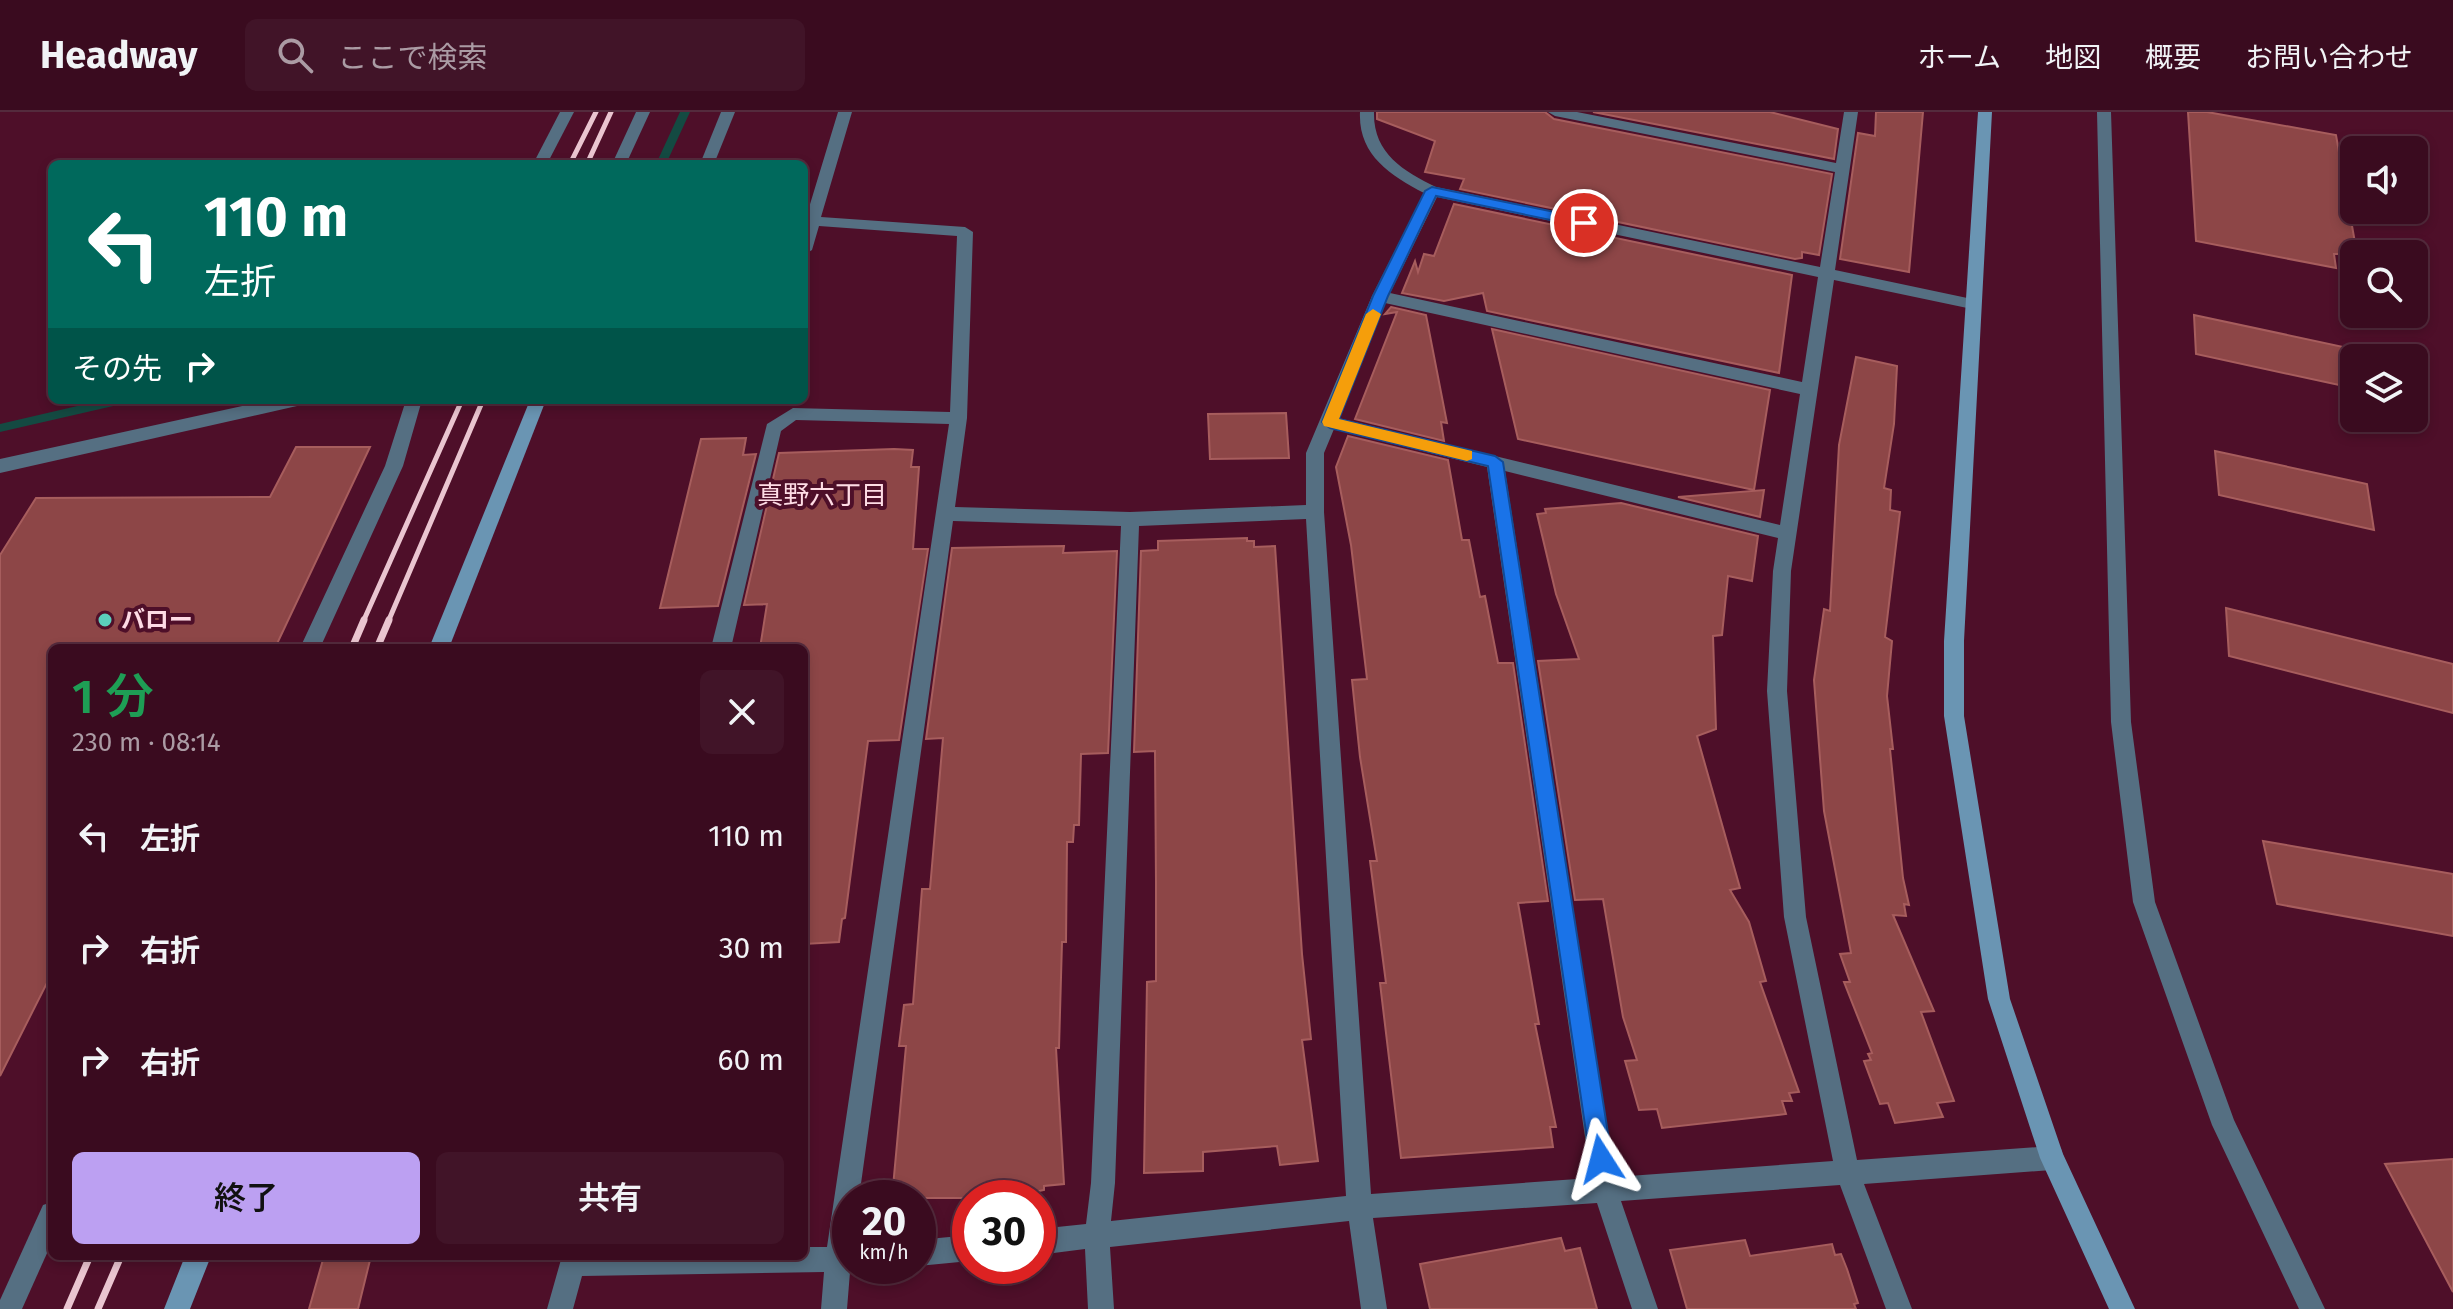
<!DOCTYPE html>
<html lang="ja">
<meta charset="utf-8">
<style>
:root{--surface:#3a0b1f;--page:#411428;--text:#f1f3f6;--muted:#ab9ba4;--line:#542b3d;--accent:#bca0f2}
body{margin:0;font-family:"Fira Sans","Noto Sans JP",sans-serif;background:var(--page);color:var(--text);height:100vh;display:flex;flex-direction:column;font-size:30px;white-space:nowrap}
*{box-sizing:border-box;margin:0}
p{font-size:26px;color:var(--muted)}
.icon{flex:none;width:44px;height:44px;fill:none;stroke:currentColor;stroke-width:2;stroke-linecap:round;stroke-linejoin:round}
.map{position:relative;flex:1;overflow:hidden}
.drawer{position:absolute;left:48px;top:532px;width:760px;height:616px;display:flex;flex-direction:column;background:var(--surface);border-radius:12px;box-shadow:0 4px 12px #0003,0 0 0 2px var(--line)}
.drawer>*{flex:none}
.guide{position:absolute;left:48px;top:48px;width:760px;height:244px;border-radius:12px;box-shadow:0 4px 12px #0003,0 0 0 2px var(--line);background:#00695c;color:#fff;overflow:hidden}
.fabs{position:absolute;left:2340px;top:24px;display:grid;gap:16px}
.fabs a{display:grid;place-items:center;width:88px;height:88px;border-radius:12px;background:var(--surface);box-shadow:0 4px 12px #0003,0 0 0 2px var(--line);font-size:40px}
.speed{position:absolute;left:832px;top:1068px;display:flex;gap:16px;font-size:40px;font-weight:700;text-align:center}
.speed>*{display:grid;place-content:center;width:104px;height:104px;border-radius:50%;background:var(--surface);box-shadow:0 4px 12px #0003,0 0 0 2px var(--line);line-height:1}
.speed small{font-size:20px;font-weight:400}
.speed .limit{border:12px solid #d22;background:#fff;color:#111}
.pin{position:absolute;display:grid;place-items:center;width:68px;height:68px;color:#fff;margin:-34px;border:4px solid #fff;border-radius:50%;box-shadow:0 2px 8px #0007}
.me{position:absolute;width:88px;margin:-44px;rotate:351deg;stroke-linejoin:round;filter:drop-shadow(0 0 6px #0008)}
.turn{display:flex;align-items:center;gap:28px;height:168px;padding:0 24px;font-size:36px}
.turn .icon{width:104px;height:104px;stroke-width:2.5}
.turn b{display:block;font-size:56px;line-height:68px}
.then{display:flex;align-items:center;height:76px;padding:0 24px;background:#0003;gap:16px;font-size:30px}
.round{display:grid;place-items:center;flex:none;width:84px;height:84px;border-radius:12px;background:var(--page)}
.overview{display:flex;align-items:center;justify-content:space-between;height:136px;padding:0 24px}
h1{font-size:48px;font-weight:600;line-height:60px;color:#1e9e55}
.cta{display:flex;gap:16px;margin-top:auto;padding:16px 24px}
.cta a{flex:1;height:92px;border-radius:12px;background:var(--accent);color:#111;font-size:32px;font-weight:600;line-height:92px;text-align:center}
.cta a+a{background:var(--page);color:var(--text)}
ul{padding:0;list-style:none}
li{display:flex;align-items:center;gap:24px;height:112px;padding:0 24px}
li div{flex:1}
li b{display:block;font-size:30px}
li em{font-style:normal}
header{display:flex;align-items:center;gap:48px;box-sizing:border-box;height:112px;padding:0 40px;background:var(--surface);border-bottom:2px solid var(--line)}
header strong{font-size:38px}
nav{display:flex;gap:44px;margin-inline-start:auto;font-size:28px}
.search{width:560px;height:72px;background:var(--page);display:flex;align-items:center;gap:20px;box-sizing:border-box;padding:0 28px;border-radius:12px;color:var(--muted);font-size:30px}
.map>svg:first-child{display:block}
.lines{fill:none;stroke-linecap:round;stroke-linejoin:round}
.stream{fill:#144a42;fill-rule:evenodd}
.building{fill:#8d4647;stroke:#a75d5d;stroke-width:2}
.street{fill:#556f82;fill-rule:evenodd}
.secondary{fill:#6a95b3;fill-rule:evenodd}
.rail-far1{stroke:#eac5d0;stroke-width:5}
.rail{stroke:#eac5d0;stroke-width:7}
.route{fill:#1a73e8;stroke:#114b97;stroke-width:2}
.slow{fill:#f59e0b}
.poi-dot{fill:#5bcebb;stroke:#4e0f29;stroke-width:3}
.labels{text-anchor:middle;stroke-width:8;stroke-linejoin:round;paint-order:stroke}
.poi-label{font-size:24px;font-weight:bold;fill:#fedce5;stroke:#4e0f29;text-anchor:start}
.neighbourhood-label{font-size:26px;fill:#fedce5;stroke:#4e0f29}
</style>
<header>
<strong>Headway</strong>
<div class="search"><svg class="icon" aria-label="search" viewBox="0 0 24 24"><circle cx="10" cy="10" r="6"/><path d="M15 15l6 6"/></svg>ここで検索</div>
<nav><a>ホーム</a><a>地図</a><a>概要</a><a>お問い合わせ</a></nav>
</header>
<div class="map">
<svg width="2453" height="1197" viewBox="0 0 2453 1197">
<rect width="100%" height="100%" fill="#4e0f29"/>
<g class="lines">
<g class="stream">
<polygon points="680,0 690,0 666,52 656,52"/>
<polygon points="103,288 128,288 122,292 0,320 0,312"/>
</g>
</g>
<g class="building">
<polygon points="1377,0 1545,0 1554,7 1832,62 1819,143 1802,140 1802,146 1795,147 1460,77 1464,67 1425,60 1435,29 1377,7"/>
<polygon points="1593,0 1770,0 1838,17 1834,47"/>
<polygon points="1876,0 1923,0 1909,160 1840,147 1858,21 1875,24"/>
<polygon points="2188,0 2207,0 2336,23 2357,142 2334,142 2336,156 2196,129"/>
<polygon points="1454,92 1792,163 1779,261 1487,199 1483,181 1444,189 1402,181 1415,149 1418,160 1424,142 1434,144"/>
<polygon points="1391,195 1426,203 1447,311 1441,310 1444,329 1355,307 1397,200 1385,202"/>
<polygon points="2194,203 2348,236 2353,276 2196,242"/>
<polygon points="1492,217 1770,278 1754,378 1518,327"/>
<polygon points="1856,245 1897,254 1894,312 1884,376 1891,378 1890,398 1900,400 1885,525 1892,529 1887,584 1893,637 1890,637 1903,766 1909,793 1904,792 1906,804 1893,803 1934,899 1921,900 1954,989 1937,991 1943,1005 1895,1011 1888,991 1880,992 1864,949 1871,948 1868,942 1872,941 1844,870 1850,870 1840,842 1851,841 1824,699 1814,568 1824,497 1830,499 1839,333"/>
<polygon points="1286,301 1289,346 1210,347 1208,302"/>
<polygon points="1348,324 1448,348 1462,428 1469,428 1480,485 1485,484 1498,551 1513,551 1548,789 1518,791 1539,912 1535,912 1556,1015 1550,1015 1553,1035 1401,1046 1380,871 1386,871 1370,749 1377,749 1360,645 1352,568 1367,567 1351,433 1336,355"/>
<polygon points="746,326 743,343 756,342 718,494 660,496 701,327"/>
<polygon points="296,335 370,335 275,536 52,536 52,861 0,964 0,443 36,386 270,385"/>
<polygon points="894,337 913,338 911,355 919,355 913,437 928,437 899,628 868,629 845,806 842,807 839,830 804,832 804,536 760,536 767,492 744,493 779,341"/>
<polygon points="2215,339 2367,372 2374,418 2219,383"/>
<polygon points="1764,378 1760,405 1678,385"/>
<polygon points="1621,391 1758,424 1752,469 1728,464 1722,523 1713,524 1716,617 1697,624 1740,776 1730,778 1749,810 1766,869 1760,870 1799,980 1789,981 1792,989 1782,989 1786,1002 1662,1016 1657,997 1639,998 1625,949 1637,948 1623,905 1603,787 1575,788 1538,549 1579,547 1556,482 1537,402 1546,401 1545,397"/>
<polygon points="1247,426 1247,429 1254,429 1254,435 1275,434 1302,842 1311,927 1302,928 1318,1049 1280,1053 1277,1034 1203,1040 1203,1059 1144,1061 1147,870 1156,869 1156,769 1155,639 1134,640 1141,439 1158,438 1158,429"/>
<polygon points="1064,434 1063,441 1117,439 1108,641 1081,642 1079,713 1074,713 1073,730 1067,730 1066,830 1062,830 1059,936 1056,936 1064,1072 1044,1074 1044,1078 1005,1086 892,1086 906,934 899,934 904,893 913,892 922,777 930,777 943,626 926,627 952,436"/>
<polygon points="2226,496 2453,552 2453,601 2229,544"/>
<polygon points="2263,729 2453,762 2453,824 2277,792"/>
<polygon points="2453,1047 2453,1180 2385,1052"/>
<polygon points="1561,1126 1565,1139 1580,1136 1597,1197 1430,1197 1420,1152"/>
<polygon points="1745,1128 1750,1144 1832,1132 1835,1143 1841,1142 1847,1157 1858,1191 1854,1192 1856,1197 1687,1197 1670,1138"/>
<polygon points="324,1144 371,1144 358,1197 309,1197"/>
</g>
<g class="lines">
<g class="street">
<polygon points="560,0 574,0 547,52 533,52"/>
<polygon points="636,0 650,0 626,52 612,52"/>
<polygon points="721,0 735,0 714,52 700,52"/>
<path d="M838 0H852L821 105 965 115 973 120 967 306 955 395 1130 400 1306 393V341L1372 184 1424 81C1389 63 1358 42 1360 0H1374C1373 41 1403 59 1436 75L1820 155 1835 60 1555 4 1548 0H1577L1836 51 1844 0H1858L1835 158 1972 187 1980 192 1972 197 1834 168 1791 459 1787 579 1806 805 1857 1048 2052 1034 2061 1037 2064 1046 2061 1055 2052 1058 1864 1072 1912 1197H1886L1840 1073 1621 1089 1658 1197H1632L1597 1091 1373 1106 1387 1197H1361L1349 1109 1110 1135 1114 1197H1088L1085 1137 1038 1143V1117L1086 1112 1091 1071 1121 414 953 409 859 1086H850V1154H860L850 1160 847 1197H821L824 1160 582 1164 573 1197H547L562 1144H804V1135H827L949 312 796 308 781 319 731 536H711L767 312 793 296 950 300 957 124 819 114 812 138 804 143V112ZM1437 85 1818 165 1802 270 1390 181ZM1385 191 1800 282 1780 413 1338 306ZM1334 317 1487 355 1591 1066 1371 1082 1324 400V341ZM1505 359 1778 426 1773 459 1767 579 1784 805 1833 1049 1615 1065ZM1306 407 1346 1084 1111 1109 1115 1071 1139 414Z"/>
<polygon points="2097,0 2111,0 2131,610 2155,790 2234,1008 2325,1197 2299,1197 2212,1013 2133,790 2111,610"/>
<polygon points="270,288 305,288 297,294 0,361 0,347"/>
<polygon points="406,288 422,288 403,354 320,536 300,536 385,354"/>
<polygon points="52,1090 52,1130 22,1197 0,1197 0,1188 43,1093"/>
<polygon points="970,1123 970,1149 918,1154 918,1128"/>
</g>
<g class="secondary">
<polygon points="1978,0 1992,0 1964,529 1964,604 2010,887 2063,1042 2135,1197 2109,1197 2040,1046 1988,887 1944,604 1944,529"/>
<polygon points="530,288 546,288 449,536 429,536"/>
<polygon points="185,1144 211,1144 190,1197 164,1197"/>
</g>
<g class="rail-far1">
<polyline points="570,52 596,0"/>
<polyline points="587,52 611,0"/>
<polyline points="363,510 462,288"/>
<polyline points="388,510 483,288"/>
</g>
<g class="rail">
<polyline points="352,536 364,508"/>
<polyline points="377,536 389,508"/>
<polyline points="67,1197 90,1144"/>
<polyline points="98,1197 121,1144"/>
</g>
</g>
<polygon class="route" points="1432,75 1584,106 1591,111 1584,115 1436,84 1388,184 1339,307 1495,344 1503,350 1612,1047 1609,1055 1601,1058 1593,1055 1590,1047 1488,354 1330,316 1322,310 1373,184 1425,79"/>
<polygon class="slow" points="1373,197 1381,202 1339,307 1472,339 1472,347 1467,349 1324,314 1322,310 1366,202"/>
<circle class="poi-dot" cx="105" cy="508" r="8"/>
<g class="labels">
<g class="poi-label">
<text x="121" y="516">バロー</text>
</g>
<g class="neighbourhood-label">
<text x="822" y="392">真野六丁目</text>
</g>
</g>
</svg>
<div class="fabs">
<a><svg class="icon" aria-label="sound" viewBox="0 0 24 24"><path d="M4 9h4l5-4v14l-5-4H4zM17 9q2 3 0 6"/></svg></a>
<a><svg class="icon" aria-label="search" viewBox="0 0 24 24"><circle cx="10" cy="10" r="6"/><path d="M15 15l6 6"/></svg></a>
<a><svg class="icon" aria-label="layers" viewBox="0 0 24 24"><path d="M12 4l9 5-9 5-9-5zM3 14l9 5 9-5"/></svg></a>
</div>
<div class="speed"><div>20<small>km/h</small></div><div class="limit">30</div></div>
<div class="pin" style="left:1584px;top:111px;background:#d93025"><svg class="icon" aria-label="arrive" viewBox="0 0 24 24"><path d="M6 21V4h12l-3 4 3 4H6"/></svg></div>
<svg class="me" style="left:1601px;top:1047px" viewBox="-20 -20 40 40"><path d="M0-17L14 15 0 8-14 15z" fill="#1a73e8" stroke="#fff" stroke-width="4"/></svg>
<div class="guide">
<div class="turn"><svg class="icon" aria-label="left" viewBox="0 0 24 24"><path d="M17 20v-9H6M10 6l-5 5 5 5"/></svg><div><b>110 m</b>左折</div></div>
<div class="then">その先<svg class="icon" aria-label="right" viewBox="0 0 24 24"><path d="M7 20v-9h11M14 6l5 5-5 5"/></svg></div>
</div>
<section class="drawer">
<div class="overview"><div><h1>1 分</h1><p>230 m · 08:14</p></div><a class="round"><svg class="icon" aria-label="close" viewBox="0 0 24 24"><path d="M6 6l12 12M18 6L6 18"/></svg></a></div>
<ul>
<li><svg class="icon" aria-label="left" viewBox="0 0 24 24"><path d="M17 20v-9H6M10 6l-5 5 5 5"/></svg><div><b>左折</b></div><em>110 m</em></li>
<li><svg class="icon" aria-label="right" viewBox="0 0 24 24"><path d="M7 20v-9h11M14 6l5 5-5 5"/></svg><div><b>右折</b></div><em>30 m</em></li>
<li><svg class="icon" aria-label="right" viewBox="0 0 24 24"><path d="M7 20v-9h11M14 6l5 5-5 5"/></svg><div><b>右折</b></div><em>60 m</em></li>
</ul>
<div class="cta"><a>終了</a><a>共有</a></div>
</section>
</div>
